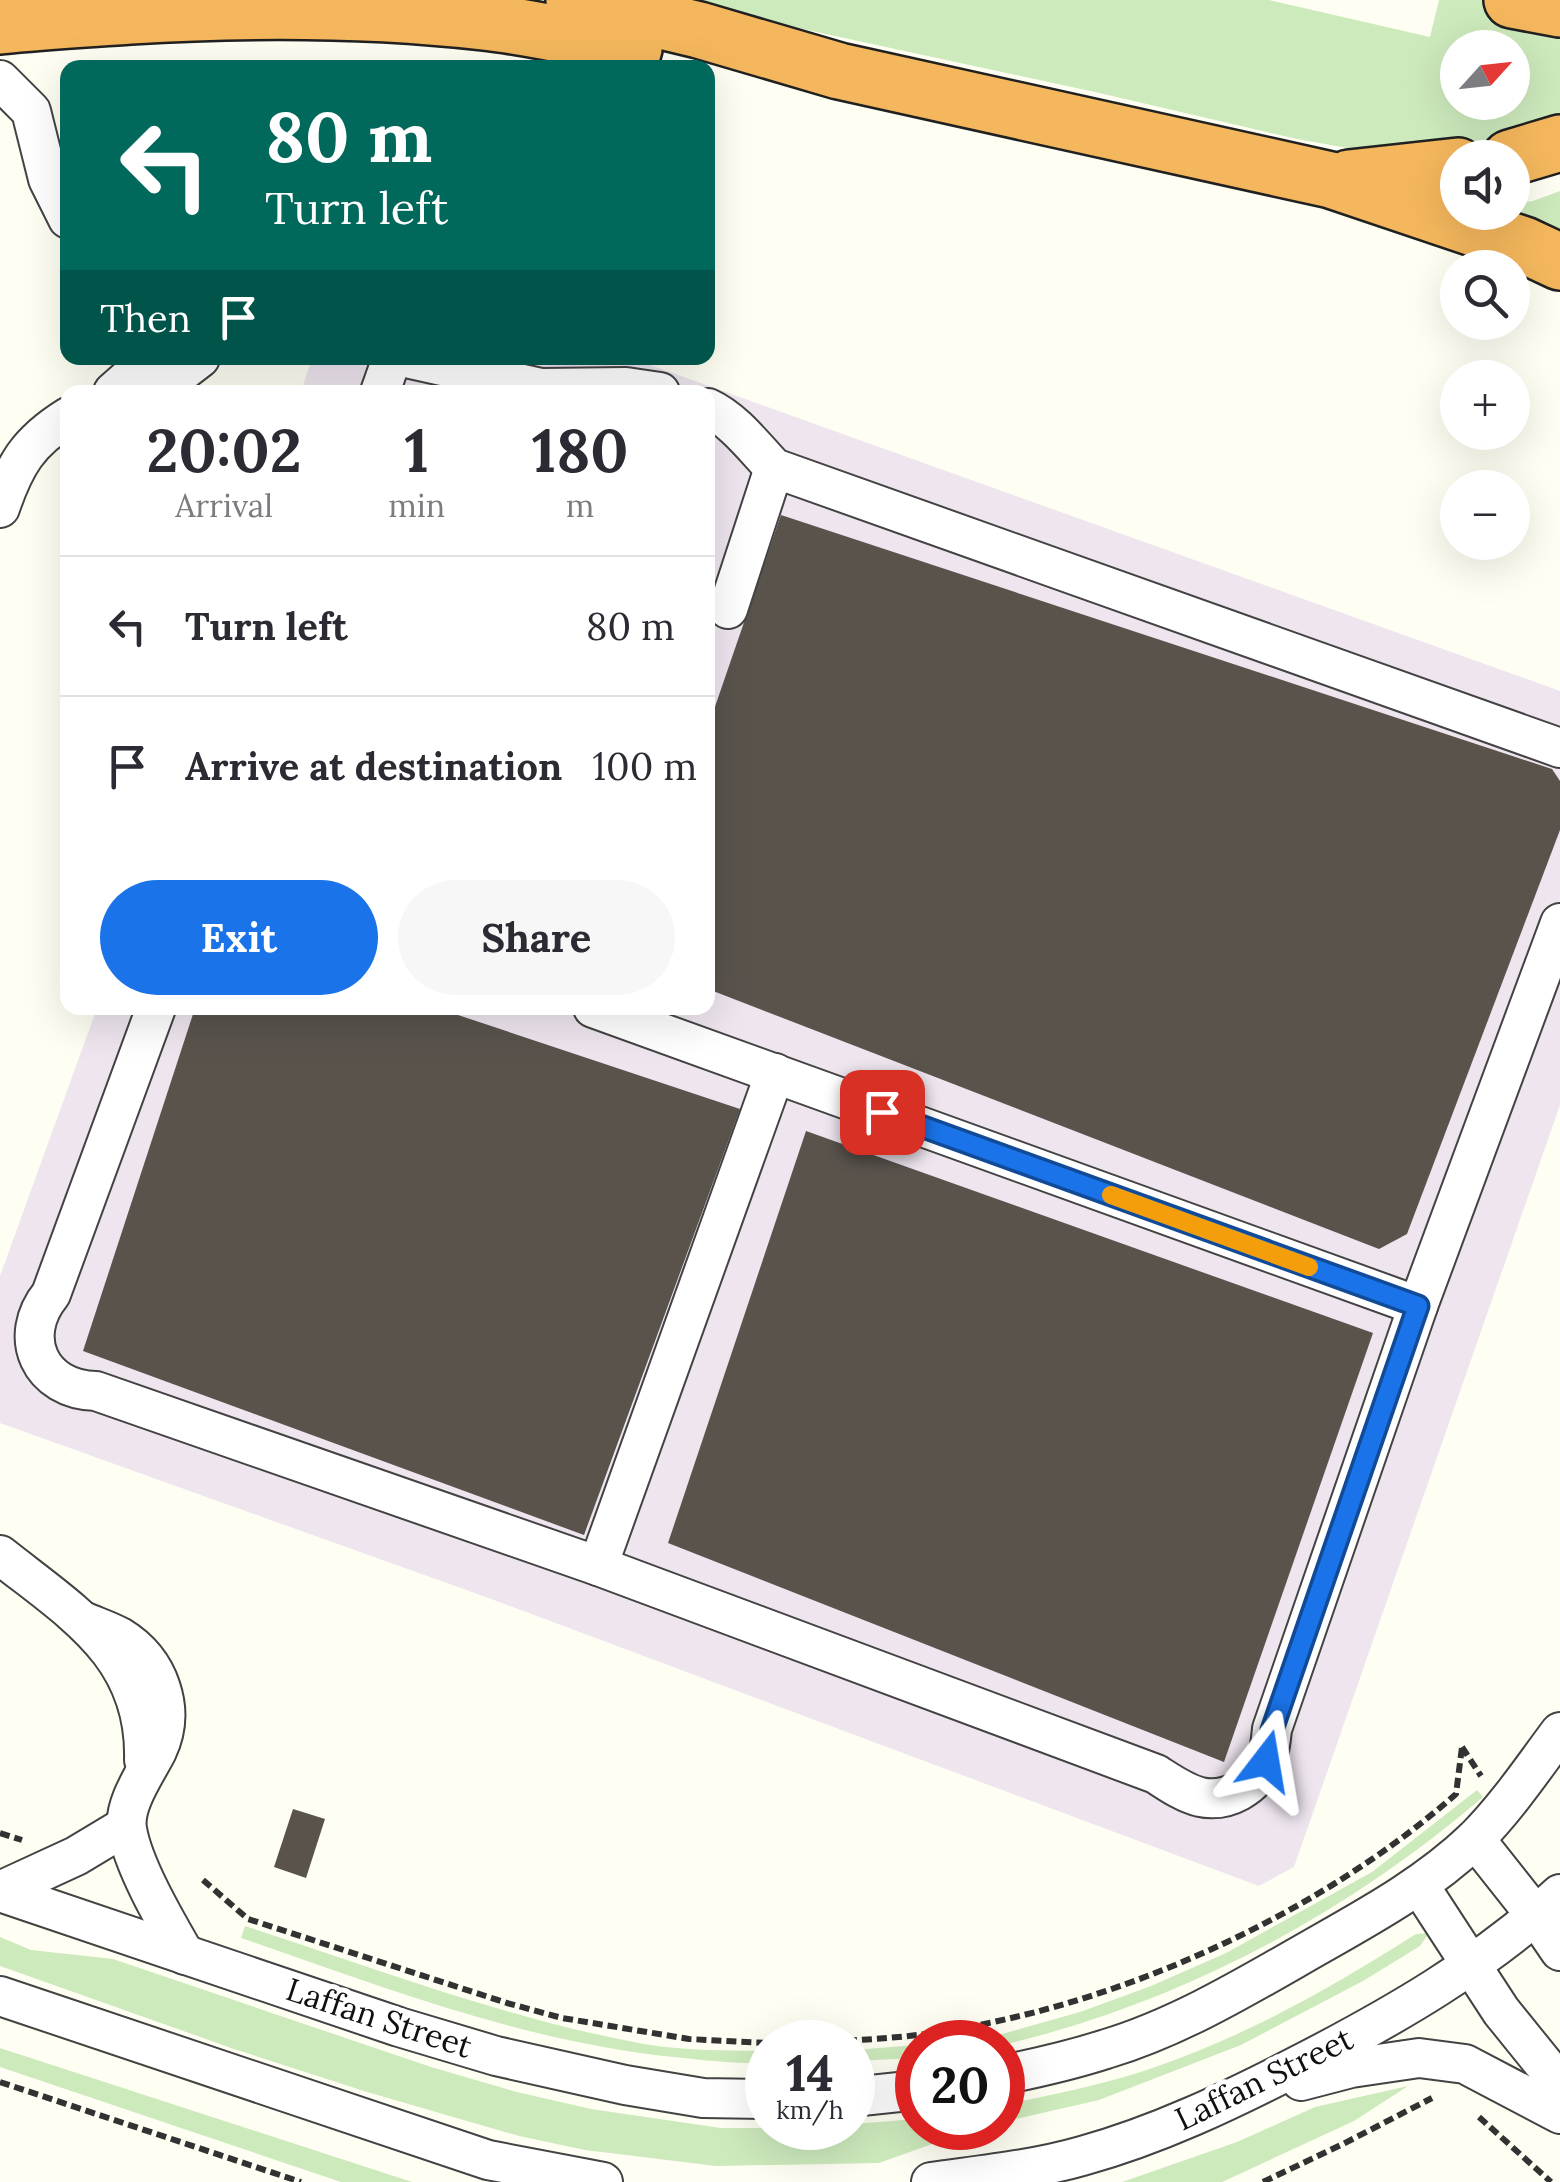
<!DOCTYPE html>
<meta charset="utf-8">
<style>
:root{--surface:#fff;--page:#f7f7f7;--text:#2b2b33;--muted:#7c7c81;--line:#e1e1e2;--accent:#1a73e8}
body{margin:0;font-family:Lora,serif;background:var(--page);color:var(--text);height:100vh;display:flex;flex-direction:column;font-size:38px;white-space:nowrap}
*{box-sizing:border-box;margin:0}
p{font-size:32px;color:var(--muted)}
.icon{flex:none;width:55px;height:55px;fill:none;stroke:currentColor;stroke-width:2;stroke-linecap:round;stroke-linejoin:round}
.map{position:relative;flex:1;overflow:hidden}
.panel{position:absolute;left:60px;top:385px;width:655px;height:630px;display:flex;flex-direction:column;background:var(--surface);border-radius:20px;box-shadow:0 10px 40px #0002}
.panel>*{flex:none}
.guide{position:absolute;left:60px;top:60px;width:655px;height:305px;border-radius:20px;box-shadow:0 10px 40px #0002;background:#00695c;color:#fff;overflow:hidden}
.needle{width:65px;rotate:63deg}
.fabs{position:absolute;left:1440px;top:30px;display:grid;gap:20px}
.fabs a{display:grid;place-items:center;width:90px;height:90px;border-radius:50%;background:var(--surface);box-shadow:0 10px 40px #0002;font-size:50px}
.speed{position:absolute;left:745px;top:2020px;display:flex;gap:20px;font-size:50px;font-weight:700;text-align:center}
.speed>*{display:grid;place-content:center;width:130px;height:130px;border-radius:50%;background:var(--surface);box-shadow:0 10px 40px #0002;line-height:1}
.speed small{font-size:25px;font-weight:400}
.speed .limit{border:15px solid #d22;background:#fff;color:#111}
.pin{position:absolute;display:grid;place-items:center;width:85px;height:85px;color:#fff;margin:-42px;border-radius:20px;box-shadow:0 5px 15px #0006}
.me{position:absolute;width:110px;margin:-55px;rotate:14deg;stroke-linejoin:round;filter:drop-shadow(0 0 8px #0008)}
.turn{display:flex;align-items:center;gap:35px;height:210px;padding:0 40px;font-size:45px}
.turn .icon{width:130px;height:130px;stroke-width:2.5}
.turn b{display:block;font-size:70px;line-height:85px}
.then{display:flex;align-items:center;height:95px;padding:0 40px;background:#0003;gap:20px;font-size:38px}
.eta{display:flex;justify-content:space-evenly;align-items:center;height:170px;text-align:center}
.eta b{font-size:60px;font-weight:700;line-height:70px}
.action{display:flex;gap:20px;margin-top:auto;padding:20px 40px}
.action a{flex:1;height:115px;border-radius:60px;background:var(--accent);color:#fff;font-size:40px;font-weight:700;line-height:115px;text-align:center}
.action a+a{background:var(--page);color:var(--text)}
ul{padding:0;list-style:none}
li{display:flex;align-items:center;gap:30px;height:140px;padding:0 40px;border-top:2px solid var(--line)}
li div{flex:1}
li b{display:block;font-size:38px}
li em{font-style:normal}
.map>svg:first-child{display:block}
.industrial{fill:#eee5ee}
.green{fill:#cdeabc;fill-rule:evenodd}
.building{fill:#59534c}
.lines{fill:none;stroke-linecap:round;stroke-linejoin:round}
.minor-casing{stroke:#434343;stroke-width:42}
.highway-casing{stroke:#212121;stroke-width:60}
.path{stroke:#323232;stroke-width:6;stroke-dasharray:10 5;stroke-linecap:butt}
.minor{stroke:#fff;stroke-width:38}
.highway{stroke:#f4b75d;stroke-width:55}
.route-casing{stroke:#114b97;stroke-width:25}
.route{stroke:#1a73e8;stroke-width:18}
.slow{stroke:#f59e0b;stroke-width:18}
.labels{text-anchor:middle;stroke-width:10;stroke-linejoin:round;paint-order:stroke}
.street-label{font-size:32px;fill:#101010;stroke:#fff}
</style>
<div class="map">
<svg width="1560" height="2182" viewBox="0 0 1560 2182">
<rect width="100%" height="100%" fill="#fffef3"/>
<polygon class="industrial" points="312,358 631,358 1560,691 1560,1105 1294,1867 1259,1886 483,1596 0,1423 0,1276 97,1008 708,1008 708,392 301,392"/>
<g class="green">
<path d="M668 0H1269L1430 37 1439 0H1560V132L1472 152 1398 157 1297 139 1095 92ZM1458 48H1512V102H1458Z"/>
<polygon points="1560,191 1560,240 1512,212 1513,204 1533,201"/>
<path d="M1477 1790 1483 1797C1344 1916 1180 2003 1003 2045L1002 2042H939L1002 2034 1080 2012 1151 1986 1226 1953 1372 1872Z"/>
<path d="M245 1926C377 1969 508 2019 644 2044 684 2051 727 2050 767 2051V2063C739 2064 712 2061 683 2058 530 2044 386 1988 241 1938Z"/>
<path d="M1429 1933 1420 1946 1363 1981 1241 2045 1099 2100 1003 2122V2105C1055 2094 1108 2084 1158 2066 1250 2034 1334 1986 1416 1934Z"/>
<polygon points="0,1937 31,1950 113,1959 431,2067 517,2092 591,2109 721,2128 852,2128 853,2124 917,2119 918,2128 977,2128 879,2163 716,2166 585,2150 519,2136 367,2092 234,2049 0,1966"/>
<polygon points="917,2045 917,2058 853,2061 853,2050"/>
<polygon points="0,2048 412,2182 341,2182 0,2067"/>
<polygon points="1408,2086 1354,2121 1222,2182 1122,2182 1237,2142 1315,2107"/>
</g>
<g class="building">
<polygon points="781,515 1552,769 1560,781 1560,830 1407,1234 1379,1249 708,989 708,727"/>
<polygon points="195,1008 437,1008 740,1109 584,1535 83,1351"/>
<polygon points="806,1131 1373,1333 1224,1762 668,1543"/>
<polygon points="293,1809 325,1819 306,1878 274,1867"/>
</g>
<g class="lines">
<g class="minor-casing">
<g id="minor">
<polyline points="0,80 31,111 48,179 68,219"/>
<polyline points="406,358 541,388 626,387 660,392"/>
<polyline points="113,392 130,377 143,358"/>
<polyline points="146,392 170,381 200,358"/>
<polyline points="380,392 392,358"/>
<path d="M708 408C734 420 754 447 774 468L1560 748"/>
<path d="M0 508C15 464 28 442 68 417"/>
<polyline points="728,609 774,468"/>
<path d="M156 1008 51 1294C16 1337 40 1390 96 1391L598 1566 1156 1774C1170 1783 1184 1793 1200 1797 1227 1803 1255 1787 1266 1761 1270 1751 1271 1740 1272 1729L1418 1306 1560 923"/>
<polyline points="593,1008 1418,1306"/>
<path d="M0 1555C73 1613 147 1655 144 1760"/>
<polyline points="598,1566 775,1073"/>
<path d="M85 1622C97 1627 109 1631 120 1637 159 1661 177 1709 157 1751 147 1771 123 1804 127 1829 133 1866 166 1922 185 1955"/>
<polyline points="1475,1839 1536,1916 1560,1951"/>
<polyline points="1419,1885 1501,2011 1560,2084"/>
<polyline points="0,1891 76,1856 126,1826"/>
<polyline points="0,1892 399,2027 496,2056 625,2085 703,2098 768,2099"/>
<polyline points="0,1996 488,2160 603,2182"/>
<path d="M1002 2075C1037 2068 1072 2060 1106 2049 1183 2026 1255 1981 1324 1942 1377 1912 1430 1882 1475 1839 1507 1807 1533 1768 1560 1732"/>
<polyline points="1301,2081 1351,2068 1419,2058 1465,2064 1560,2114"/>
<polyline points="852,2097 918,2090"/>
<path d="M931 2182C981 2175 1033 2170 1082 2156 1158 2135 1229 2101 1299 2065 1392 2017 1483 1965 1560 1894"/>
</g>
</g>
<g class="highway-casing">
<g id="highway">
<polyline points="574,0 699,30 839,71 1331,180 1524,245 1560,262"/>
<polyline points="1512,0 1560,9"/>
<path d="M0 26C43 21 87 19 130 16 247 9 366 9 483 22 533 27 584 40 634 49"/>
<polyline points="1510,158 1560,143"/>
<polyline points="1349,178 1458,166"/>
</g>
</g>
<g class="path">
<polyline points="1462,1747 1481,1776"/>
<polyline points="0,1833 22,1840"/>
<polyline points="203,1880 248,1919 507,2003 562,2018 689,2039 768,2043"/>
<path d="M817 2042C867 2040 919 2037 968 2027 1138 1996 1326 1909 1456 1794L1462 1747"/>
<polyline points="0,2082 301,2182"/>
<polyline points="1479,2117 1551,2182"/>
<polyline points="1263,2182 1343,2144 1432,2098"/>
</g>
<use href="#minor" class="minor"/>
<use href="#highway" class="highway"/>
</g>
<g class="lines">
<g class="route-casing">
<polyline id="route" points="882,1112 1418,1306 1272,1730 1266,1761"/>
</g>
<use href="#route" class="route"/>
<polyline class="slow" points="1111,1195 1309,1267"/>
</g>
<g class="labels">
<g class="street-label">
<text transform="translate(379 2018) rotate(18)" y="11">Laffan Street</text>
<text transform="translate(1264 2079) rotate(-26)" y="11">Laffan Street</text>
</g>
</g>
</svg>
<div class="fabs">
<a><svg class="needle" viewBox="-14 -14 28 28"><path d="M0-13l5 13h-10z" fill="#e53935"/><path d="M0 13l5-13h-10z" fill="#7c7c81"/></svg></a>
<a><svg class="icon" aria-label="sound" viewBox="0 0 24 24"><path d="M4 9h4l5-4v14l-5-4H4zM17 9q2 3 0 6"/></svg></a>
<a><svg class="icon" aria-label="search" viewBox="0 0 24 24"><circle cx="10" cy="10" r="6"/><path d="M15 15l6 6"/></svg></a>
<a>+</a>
<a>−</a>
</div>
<div class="speed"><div>14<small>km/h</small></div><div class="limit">20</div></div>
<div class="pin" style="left:882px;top:1112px;background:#d93025"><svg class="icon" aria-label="arrive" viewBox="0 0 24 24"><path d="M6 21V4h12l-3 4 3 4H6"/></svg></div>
<svg class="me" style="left:1266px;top:1761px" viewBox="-20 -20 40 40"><path d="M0-17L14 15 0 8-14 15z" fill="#1a73e8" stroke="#fff" stroke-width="4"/></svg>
<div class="guide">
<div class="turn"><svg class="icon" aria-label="left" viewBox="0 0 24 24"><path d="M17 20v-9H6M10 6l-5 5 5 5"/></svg><div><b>80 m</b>Turn left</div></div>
<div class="then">Then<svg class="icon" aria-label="arrive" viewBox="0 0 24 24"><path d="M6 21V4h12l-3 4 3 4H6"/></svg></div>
</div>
<section class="panel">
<div class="eta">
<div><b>20:02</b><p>Arrival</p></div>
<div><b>1</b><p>min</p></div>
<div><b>180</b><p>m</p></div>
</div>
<ul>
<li><svg class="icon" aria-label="left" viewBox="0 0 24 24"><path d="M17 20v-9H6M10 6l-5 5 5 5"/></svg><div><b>Turn left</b></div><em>80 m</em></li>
<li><svg class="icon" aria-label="arrive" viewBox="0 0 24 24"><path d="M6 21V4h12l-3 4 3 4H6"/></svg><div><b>Arrive at destination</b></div><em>100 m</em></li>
</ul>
<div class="action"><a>Exit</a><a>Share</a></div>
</section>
</div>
